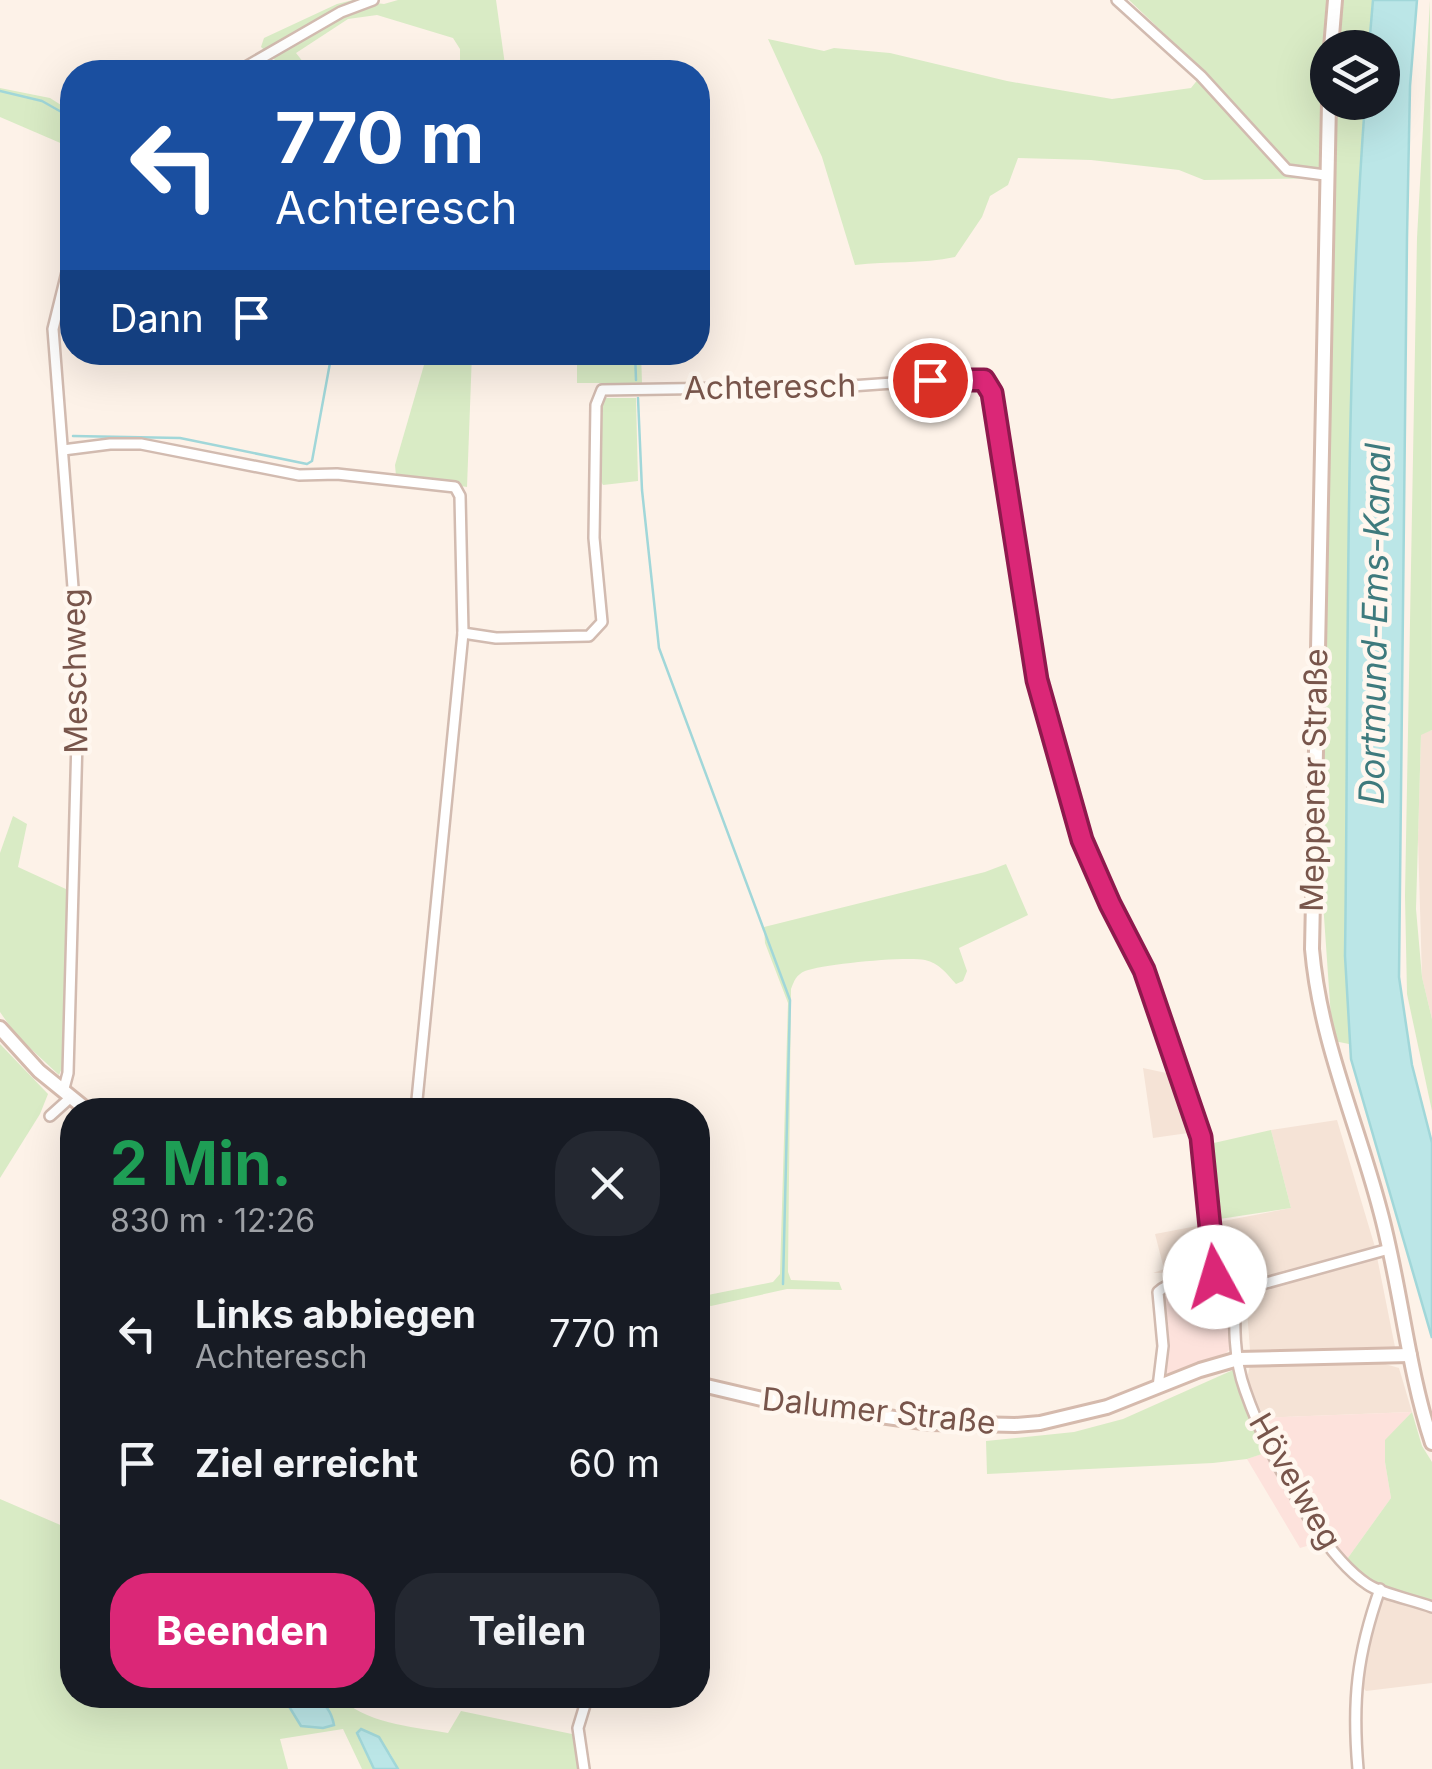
<!DOCTYPE html>
<html lang="de">
<meta charset="utf-8">
<style>
:root{--surface:#171b24;--page:#242831;--text:#f1f3f6;--muted:#9ea1a6;--accent:#db2777}
body{margin:0;font-family:Inter,sans-serif;background:var(--page);color:var(--text);height:100vh;display:flex;flex-direction:column;font-size:38px;white-space:nowrap}
*{box-sizing:border-box;margin:0}
p{font-size:32px;color:var(--muted)}
.icon{flex:none;width:55px;height:55px;fill:none;stroke:currentColor;stroke-width:2;stroke-linecap:round;stroke-linejoin:round}
.map{position:relative;flex:1;overflow:hidden}
.sheet{position:absolute;left:60px;top:1098px;width:650px;height:610px;display:flex;flex-direction:column;background:var(--surface);border-radius:40px;box-shadow:0 10px 40px #0002}
.sheet>*{flex:none}
.guide{position:absolute;left:60px;top:60px;width:650px;height:305px;border-radius:40px;box-shadow:0 10px 40px #0002;background:#1a4fa0;color:#fff;overflow:hidden}
.controls{position:absolute;left:1310px;top:30px;display:grid;gap:20px}
.controls a{display:grid;place-items:center;width:90px;height:90px;border-radius:50%;background:var(--surface);box-shadow:0 10px 40px #0002;font-size:50px}
.pin{position:absolute;display:grid;place-items:center;width:85px;height:85px;color:#fff;margin:-42px;border:5px solid #fff;border-radius:50%;box-shadow:0 2px 10px #0007}
.me{position:absolute;width:110px;margin:-55px;rotate:354deg;stroke-linejoin:round;filter:drop-shadow(0 0 8px #0008)}
.turn{display:flex;align-items:center;gap:35px;height:210px;padding:0 50px;font-size:45px}
.turn .icon{width:130px;height:130px;stroke-width:2.5}
.turn b{display:block;font-size:70px;line-height:85px}
.then{display:flex;align-items:center;height:95px;padding:0 50px;background:#0003;gap:20px;font-size:38px}
.round{display:grid;place-items:center;flex:none;width:105px;height:105px;border-radius:40px;background:var(--page)}
.overview{display:flex;align-items:center;justify-content:space-between;height:170px;padding:0 50px}
h1{font-size:60px;font-weight:700;line-height:75px;color:#1e9e55}
.primary-button{display:flex;gap:20px;margin-top:auto;padding:20px 50px}
.primary-button a{flex:1;height:115px;border-radius:40px;background:var(--accent);color:#fff;font-size:40px;font-weight:700;line-height:115px;text-align:center}
.primary-button a+a{background:var(--page);color:var(--text)}
ul{padding:0;list-style:none}
li{display:flex;align-items:center;gap:30px;height:130px;padding:0 50px}
li div{flex:1}
li b{display:block;font-size:38px}
li em{font-style:normal}
.map>svg:first-child{display:block}
.residential{fill:#f5e3d6}
.commercial{fill:#fde2dc}
.green{fill:#d9ebc5}
.water{fill:#bbe6e7;stroke:#a1d7d9;stroke-width:2.5}
.lines{fill:none;stroke-linecap:round;stroke-linejoin:round}
.stream{stroke:#a1d7d9;stroke-width:2.5}
.minor-casing{stroke:#d2bbb0;stroke-width:14}
.secondary-casing{stroke:#d5baad;stroke-width:18}
.minor{stroke:#fff;stroke-width:9}
.secondary{stroke:#fff;stroke-width:12}
.route-casing{stroke:#8e194d;stroke-width:25}
.route{stroke:#db2777;stroke-width:18}
.labels{text-anchor:middle;stroke-width:9;stroke-linejoin:round;paint-order:stroke}
.street-label{font-size:32px;fill:#78554b;stroke:#fff7ef}
.water-label{font-size:35px;font-style:italic;fill:#3e7a7d;stroke:#fff7ef}
</style>
<div class="map">
<svg width="1432" height="1769" viewBox="0 0 1432 1769">
<rect width="100%" height="100%" fill="#fdf2e8"/>
<g class="residential">
<polygon points="1432,730 1432,1019 1422,977 1418,839 1421,734"/>
<polygon points="1143,1068 1171,1074 1195,1132 1153,1138"/>
<polygon points="1337,1120 1375,1247 1395,1347 1250,1350 1245,1284 1228,1273 1153,1273 1164,1269 1155,1234 1291,1208 1271,1130"/>
<polygon points="1378,1362 1399,1368 1412,1412 1260,1418 1247,1379 1250,1365"/>
<polygon points="1381,1595 1432,1609 1432,1683 1366,1691 1359,1684"/>
</g>
<g class="commercial">
<polygon points="1212,1282 1228,1290 1232,1347 1226,1353 1163,1376 1162,1296 1171,1287"/>
<polygon points="1412,1412 1385,1441 1385,1462 1391,1498 1345,1562 1327,1540 1300,1548 1247,1459 1267,1452 1272,1442 1260,1418"/>
</g>
<g class="green">
<polygon points="353,0 384,4 398,0 496,0 506,72 460,72 460,49 453,38 377,15 348,19 296,53 311,72 288,72 261,47 264,38 337,4"/>
<path d="M1129 0H1373L1369 47 1328 48V102L1365 103 1353 374 1349 1044 1334 1041 1332 1032 1320 859 1335 178 1204 180 1179 170 1091 160 1018 158 1008 185 990 196 982 217 955 257C922 264 889 261 855 265L822 157 768 39 824 51 834 48 890 53 1007 81 1112 99 1191 88 1199 78 1194 62Z"/>
<polygon points="1430,0 1432,730 1421,735 1416,909 1422,977 1432,1019 1432,1111 1407,994 1405,896 1417,238"/>
<polygon points="0,88 50,98 72,112 72,148 0,117"/>
<polygon points="433,353 472,353 467,487 396,476 395,465 424,365"/>
<polygon points="577,353 641,353 642,383 577,383"/>
<polygon points="605,398 636,398 638,481 603,485 599,478 600,407"/>
<polygon points="13,816 27,824 18,867 68,890 63,1066 59,1075 16,1035 0,1012 0,853"/>
<path d="M1006 864 1028 915 959 948 967 971 963 981 956 984C946 973 939 963 925 960 906 956 823 964 805 971 796 975 794 981 791 989L788 1272 791 1280 839 1282 842 1290 787 1289 711 1306 698 1303V1263L707 1273 708 1295 773 1282 780 1274 788 1003 765 943 764 927 985 872Z"/>
<polygon points="0,1044 48,1094 40,1114 0,1178"/>
<polygon points="1271,1130 1291,1208 1213,1220 1205,1145"/>
<polygon points="1233,1370 1268,1452 1247,1459 1213,1463 987,1474 986,1441 1074,1432 1123,1419"/>
<polygon points="1412,1412 1422,1446 1432,1462 1432,1606 1372,1586 1345,1562 1391,1498 1385,1462 1385,1440"/>
<path d="M0 1499 72 1530V1695H282L301 1726 329 1707 312 1695H337C366 1724 409 1726 448 1733L461 1711 572 1734 582 1769H398L390 1753 359 1740 374 1769H362L343 1729 280 1739 288 1769H0Z"/>
</g>
<g class="water">
<path d="M1373 0H1417L1410 86 1407 237 1399 977 1412 1065 1432 1143V1338L1351 1059 1345 956C1349 672 1344 386 1365 103L1382 102V48L1369 47Z"/>
<path d="M282 1695C308 1695 328 1695 334 1725L323 1728 301 1726Z"/>
<polygon points="361,1729 379,1737 398,1769 374,1769 357,1733"/>
</g>
<g class="lines">
<g class="stream">
<polyline points="0,91 42,101 72,118"/>
<polyline points="422,352 456,356"/>
<polyline points="635,352 636,380"/>
<polyline points="638,398 642,490 659,648 790,1000 783,1284"/>
<polyline points="73,436 180,438 307,464 312,461 332,352"/>
</g>
<g class="minor-casing">
<g id="minor">
<polyline points="1117,0 1201,76 1287,170 1325,175"/>
<polyline points="237,72 341,12 373,0"/>
<polyline points="63,450 110,444 141,444 299,475 337,474 455,487 460,496 463,633 416,1110"/>
<polyline points="463,633 496,638 589,636 602,622 594,538 596,405 602,390 851,386 963,378 985,380 992,393 1037,680 1082,841 1110,904 1144,971 1201,1137 1215,1277"/>
<polyline points="63,1092 68,1073 79,665 53,329 72,252"/>
<polyline points="50,1116 70,1098"/>
<path d="M1389 1249 1237 1291C1233 1322 1234 1360 1245 1390 1264 1445 1319 1552 1367 1584 1381 1594 1414 1600 1432 1607"/>
<path d="M1158 1387 1163 1346 1158 1292C1168 1282 1201 1274 1215 1277 1221 1279 1231 1287 1237 1291"/>
<polyline points="584,1769 578,1728 588,1695"/>
<path d="M1358 1769C1352 1700 1357 1654 1380 1589"/>
</g>
</g>
<g class="secondary-casing">
<g id="secondary">
<polyline points="1331,48 1335,0"/>
<path d="M1329 102 1312 949C1320 1041 1357 1122 1380 1210 1401 1287 1407 1367 1432 1443"/>
<polyline points="0,1028 39,1071 87,1110"/>
<polyline points="698,1384 766,1400 930,1423 1015,1425 1040,1423 1107,1407 1200,1370 1238,1359 1410,1355"/>
</g>
</g>
<use href="#minor" class="minor"/>
<use href="#secondary" class="secondary"/>
</g>
<g class="lines">
<g class="route-casing">
<polyline id="route" points="930,380 984,380 992,393 1037,680 1082,840 1110,904 1144,970 1201,1137 1215,1277"/>
</g>
<use href="#route" class="route"/>
</g>
<g class="labels">
<g class="street-label">
<text transform="translate(770 387) rotate(-1)" y="11">Achteresch</text>
<text transform="translate(75 671) rotate(-91)" y="11">Meschweg</text>
<text transform="translate(1314 780) rotate(-89)" y="11">Meppener Straße</text>
<text transform="translate(879 1411) rotate(6)" y="11">Dalumer Straße</text>
<text transform="translate(1295 1481) rotate(60)" y="11">Hövelweg</text>
</g>
<g class="water-label">
<text transform="translate(1375 624) rotate(-89)" y="12">Dortmund-Ems-Kanal</text>
</g>
</g>
</svg>
<div class="controls">
<a><svg class="icon" aria-label="layers" viewBox="0 0 24 24"><path d="M12 4l9 5-9 5-9-5zM3 14l9 5 9-5"/></svg></a>
</div>
<div class="pin" style="left:930px;top:380px;background:#d93025"><svg class="icon" aria-label="arrive" viewBox="0 0 24 24"><path d="M6 21V4h12l-3 4 3 4H6"/></svg></div>
<svg class="me" style="left:1215px;top:1277px" viewBox="-20 -20 40 40"><circle r="19" fill="#fff"/><path d="M0-13L10 11 0 6-10 11z" fill="#db2777"/></svg>
<div class="guide">
<div class="turn"><svg class="icon" aria-label="left" viewBox="0 0 24 24"><path d="M17 20v-9H6M10 6l-5 5 5 5"/></svg><div><b>770 m</b>Achteresch</div></div>
<div class="then">Dann<svg class="icon" aria-label="arrive" viewBox="0 0 24 24"><path d="M6 21V4h12l-3 4 3 4H6"/></svg></div>
</div>
<section class="sheet">
<div class="overview"><div><h1>2 Min.</h1><p>830 m · 12:26</p></div><a class="round"><svg class="icon" aria-label="close" viewBox="0 0 24 24"><path d="M6 6l12 12M18 6L6 18"/></svg></a></div>
<ul>
<li><svg class="icon" aria-label="left" viewBox="0 0 24 24"><path d="M17 20v-9H6M10 6l-5 5 5 5"/></svg><div><b>Links abbiegen</b><p>Achteresch</p></div><em>770 m</em></li>
<li><svg class="icon" aria-label="arrive" viewBox="0 0 24 24"><path d="M6 21V4h12l-3 4 3 4H6"/></svg><div><b>Ziel erreicht</b></div><em>60 m</em></li>
</ul>
<div class="primary-button"><a>Beenden</a><a>Teilen</a></div>
</section>
</div>
